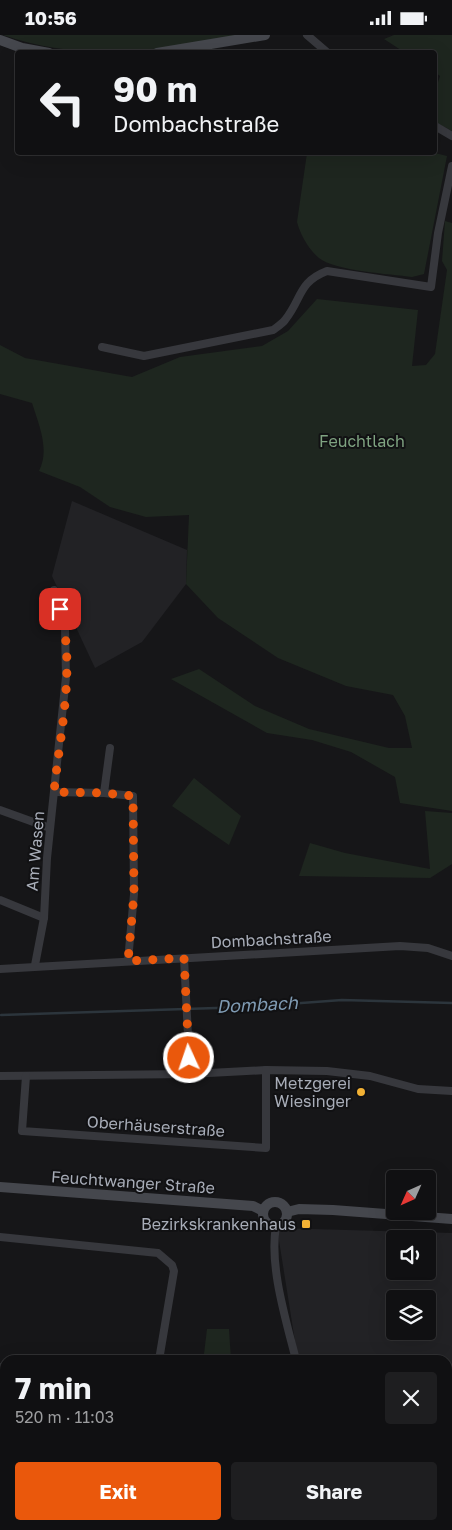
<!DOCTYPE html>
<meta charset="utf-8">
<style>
:root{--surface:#101012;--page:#1e1e20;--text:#f1f3f6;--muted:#9c9d9f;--line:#303032;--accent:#ea580c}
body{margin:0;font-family:"Golos Text",sans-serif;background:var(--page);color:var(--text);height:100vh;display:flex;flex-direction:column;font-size:19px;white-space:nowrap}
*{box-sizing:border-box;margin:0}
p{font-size:16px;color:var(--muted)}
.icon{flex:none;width:28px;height:28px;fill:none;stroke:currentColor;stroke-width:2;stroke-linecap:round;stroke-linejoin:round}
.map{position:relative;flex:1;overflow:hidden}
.details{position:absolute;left:0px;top:1320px;width:452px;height:175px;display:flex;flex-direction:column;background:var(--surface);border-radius:15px 15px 0 0;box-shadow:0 5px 20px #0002,0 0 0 1px var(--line)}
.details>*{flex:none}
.top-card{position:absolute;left:15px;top:15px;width:422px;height:105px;border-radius:5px;box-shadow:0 5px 20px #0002,0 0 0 1px var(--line);background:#101012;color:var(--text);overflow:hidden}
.needle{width:32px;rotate:225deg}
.fabs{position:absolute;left:386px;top:1135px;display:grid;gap:10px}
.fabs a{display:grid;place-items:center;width:50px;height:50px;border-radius:5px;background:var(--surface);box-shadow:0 5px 20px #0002,0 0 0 1px var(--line);font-size:25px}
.pin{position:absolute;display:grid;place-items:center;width:42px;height:42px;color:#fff;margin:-21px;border-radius:10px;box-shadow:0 2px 8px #0006}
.me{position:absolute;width:55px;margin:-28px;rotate:357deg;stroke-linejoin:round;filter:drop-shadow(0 0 4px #0008)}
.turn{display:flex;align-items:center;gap:18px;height:105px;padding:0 15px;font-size:22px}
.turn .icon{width:65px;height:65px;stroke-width:2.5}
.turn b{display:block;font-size:35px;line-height:42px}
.round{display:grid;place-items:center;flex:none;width:52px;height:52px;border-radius:5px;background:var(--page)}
.head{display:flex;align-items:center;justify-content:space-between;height:85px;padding:0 15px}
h1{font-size:30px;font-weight:700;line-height:38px}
.cta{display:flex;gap:10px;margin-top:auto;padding:10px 15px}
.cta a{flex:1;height:58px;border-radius:5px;background:var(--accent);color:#fff;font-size:20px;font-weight:700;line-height:58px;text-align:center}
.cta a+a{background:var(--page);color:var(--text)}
.status{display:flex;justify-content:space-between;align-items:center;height:35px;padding:0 25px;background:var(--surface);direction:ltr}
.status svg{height:14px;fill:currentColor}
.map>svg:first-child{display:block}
.built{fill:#222225;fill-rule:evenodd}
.green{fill:#1e261f}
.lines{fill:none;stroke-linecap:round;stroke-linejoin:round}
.stream{stroke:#2c353c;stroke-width:2.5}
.street{stroke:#37383d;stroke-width:8}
.secondary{stroke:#45474d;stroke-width:10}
.route{stroke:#ea580c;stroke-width:9;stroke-dasharray:0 16.2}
.poi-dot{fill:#f2b134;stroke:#111113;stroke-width:2}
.labels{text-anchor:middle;stroke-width:4;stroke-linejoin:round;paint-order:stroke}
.park-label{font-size:16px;fill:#7fa381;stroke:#111113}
.street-label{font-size:16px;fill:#a8adb8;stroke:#111113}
.poi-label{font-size:16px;fill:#a8adb8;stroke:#111113;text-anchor:end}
.water-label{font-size:18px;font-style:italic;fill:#7f9bb3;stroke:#111113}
</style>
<div class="status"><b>10:56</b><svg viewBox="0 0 49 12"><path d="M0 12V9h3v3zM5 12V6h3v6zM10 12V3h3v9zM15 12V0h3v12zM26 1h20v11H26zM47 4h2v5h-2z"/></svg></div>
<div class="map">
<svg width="452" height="1495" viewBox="0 0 452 1495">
<rect width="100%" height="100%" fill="#161618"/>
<g class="built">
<polygon points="72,466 187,515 186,549 142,607 95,633 52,541"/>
<path d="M277 1193 452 1198V1495H60L51 1492 448 1490V1325H298ZM395 1204H428V1236H395ZM395 1264H428V1296H395Z"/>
</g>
<g class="green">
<path d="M3 0H250C167 15 85 29 3 0Z"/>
<polygon points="394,0 452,0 452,96 435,87 435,57 440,41 435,37 435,18 404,17 384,4"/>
<path d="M307 118H435L447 121 424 239 412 242C390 239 335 236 319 223 309 215 300 199 297 187Z"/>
<path d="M445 186 452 188V776L400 768 395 742 351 717 312 705 267 698 171 644 199 634 255 671 309 694 389 713H412L405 681 393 660 346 651 278 623 218 583 186 549 189 480 146 482 110 472 80 452 39 436C50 415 39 390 32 368L0 359V310L25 323 132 342 180 322 262 311 288 296 317 264 418 275 412 331 426 330 435 319 447 235 442 226Z"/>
<polygon points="194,743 241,781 229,810 172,771"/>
<polygon points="425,776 452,778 452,829 430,843 299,841 310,808 345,818 430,834"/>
<polygon points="207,1294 229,1294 231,1325 206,1325 204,1319"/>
</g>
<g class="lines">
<polyline class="stream" points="1,980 247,972 342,965 452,968"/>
<g class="street">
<polyline points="307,0 328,18"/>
<polyline points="435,91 452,101"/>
<path d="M102 312 144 321 273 295C277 292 282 289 285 285 302 264 298 247 327 236L431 252 438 198 452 131"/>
<polyline points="54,757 104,758 133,761 134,859 128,926"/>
<polyline points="104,758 110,713"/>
<polyline points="0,775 50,793"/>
<polyline points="0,865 44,883"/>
<polyline points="184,923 190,1039"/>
<polyline points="35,930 44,883 47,823 66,642 65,593 54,555"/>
<polyline points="0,934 400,911 428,913 452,921"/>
<polyline points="0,1041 190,1039 266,1035 327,1036 370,1041 418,1054 452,1056"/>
<polyline points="26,1041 22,1096 266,1113 266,1035"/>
<path d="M276 1191C269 1231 286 1285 296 1325"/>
<polyline points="0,1202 158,1218 172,1230 174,1236 159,1325"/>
<polyline points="0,1332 5,1333"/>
</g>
<g class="secondary">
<polyline points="0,5 22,13 49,18"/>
<polyline points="157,18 265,0"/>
<polyline points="0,1152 253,1171 263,1176"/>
<circle cx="275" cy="1179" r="12"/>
<polyline points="287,1177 299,1174 333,1175 452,1184"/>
</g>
</g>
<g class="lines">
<path class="route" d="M60 574C76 632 60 698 54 757L104 758 133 761 134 859 128 926 184 923 189 1023"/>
</g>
<g class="poi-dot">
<circle cx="361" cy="1057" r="5"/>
<rect x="301" y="1184" width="10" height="10" rx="2.5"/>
</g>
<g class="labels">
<g class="park-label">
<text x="362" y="412">Feuchtlach</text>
</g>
<g class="street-label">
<text transform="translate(35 816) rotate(-85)" y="6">Am Wasen</text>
<text transform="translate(271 904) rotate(-3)" y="6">Dombachstraße</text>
<text transform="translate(156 1091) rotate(4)" y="6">Oberhäuserstraße</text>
<text transform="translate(133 1147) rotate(4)" y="6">Feuchtwanger Straße</text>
</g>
<g class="poi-label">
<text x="351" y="1054">Metzgerei<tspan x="351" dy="18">Wiesinger</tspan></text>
<text x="296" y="1195">Bezirkskrankenhaus</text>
</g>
<g class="water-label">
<text transform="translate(257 970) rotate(-3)" y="6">Dombach</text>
</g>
</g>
</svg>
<div class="fabs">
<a><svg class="needle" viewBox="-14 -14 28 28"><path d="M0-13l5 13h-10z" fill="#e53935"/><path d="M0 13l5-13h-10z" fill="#9c9d9f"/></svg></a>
<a><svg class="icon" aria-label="sound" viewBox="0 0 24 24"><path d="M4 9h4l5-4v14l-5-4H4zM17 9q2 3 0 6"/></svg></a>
<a><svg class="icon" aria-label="layers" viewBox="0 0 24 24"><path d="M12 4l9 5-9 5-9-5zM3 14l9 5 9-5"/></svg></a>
</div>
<div class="pin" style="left:60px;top:574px;background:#d93025"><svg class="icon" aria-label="arrive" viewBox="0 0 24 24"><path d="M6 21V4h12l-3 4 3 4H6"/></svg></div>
<svg class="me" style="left:189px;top:1023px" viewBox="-20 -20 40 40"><circle r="17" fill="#ea580c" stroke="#fff" stroke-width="3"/><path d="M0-11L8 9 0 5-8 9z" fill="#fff"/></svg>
<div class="top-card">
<div class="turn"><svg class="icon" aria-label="left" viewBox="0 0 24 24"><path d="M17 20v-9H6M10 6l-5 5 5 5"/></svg><div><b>90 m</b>Dombachstraße</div></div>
</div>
<section class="details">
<div class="head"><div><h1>7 min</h1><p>520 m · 11:03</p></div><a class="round"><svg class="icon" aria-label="close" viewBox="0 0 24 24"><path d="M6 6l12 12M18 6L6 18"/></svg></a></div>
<div class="cta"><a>Exit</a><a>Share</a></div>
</section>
</div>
